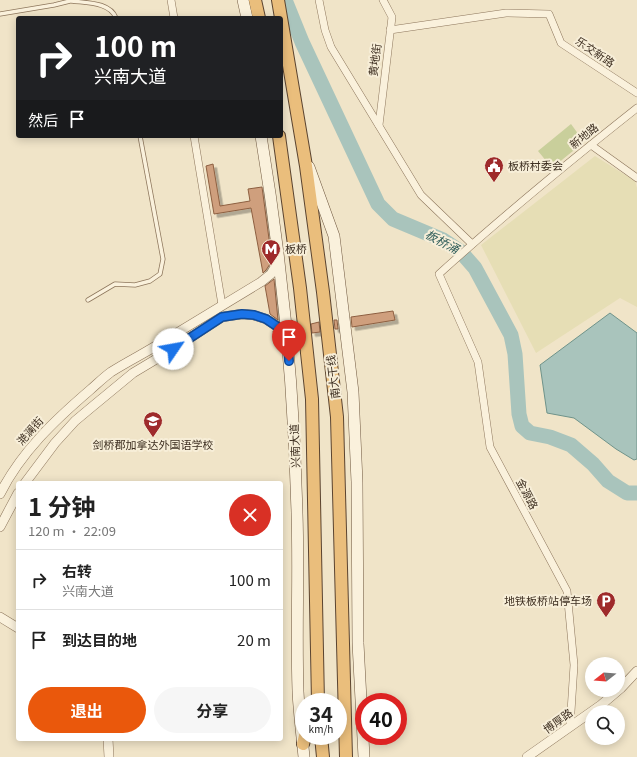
<!DOCTYPE html>
<html lang="zh">
<meta charset="utf-8">
<style>
:root{--surface:#fff;--page:#f6f6f6;--text:#222;--muted:#767676;--line:#e0e0e0;--accent:#ea580c}
body{margin:0;font-family:Georgia,"Noto Sans SC",serif;background:var(--page);color:var(--text);height:100vh;display:flex;flex-direction:column;font-size:15px;white-space:nowrap}
*{box-sizing:border-box;margin:0}
p{font-size:13px;color:var(--muted)}
.icon{flex:none;width:22px;height:22px;fill:none;stroke:currentColor;stroke-width:2;stroke-linecap:round;stroke-linejoin:round}
.map{position:relative;flex:1;overflow:hidden}
.sheet{position:absolute;left:16px;top:481px;width:267px;height:260px;display:flex;flex-direction:column;background:var(--surface);border-radius:4px;box-shadow:0 2px 10px #0003}
.sheet>*{flex:none}
.top-card{position:absolute;left:16px;top:16px;width:267px;height:122px;border-radius:4px;box-shadow:0 2px 10px #0003;background:#202124;color:#fff;overflow:hidden}
.needle{width:26px;rotate:253deg}
.buttons{position:absolute;left:585px;top:657px;display:grid;gap:8px}
.buttons a{display:grid;place-items:center;width:40px;height:40px;border-radius:50%;background:var(--surface);box-shadow:0 2px 10px #0003;font-size:20px}
.speed{position:absolute;left:295px;top:693px;display:flex;gap:8px;font-size:20px;font-weight:700;text-align:center}
.speed>*{display:grid;place-content:center;width:52px;height:52px;border-radius:50%;background:var(--surface);box-shadow:0 2px 10px #0003;line-height:1}
.speed small{font-size:10px;font-weight:400}
.speed .limit{border:6px solid #d22;background:#fff;color:#111}
.pin{position:absolute;display:grid;place-items:center;width:34px;height:34px;color:#fff;margin:-41px -17px;border-radius:50% 50% 50% 0;rotate:-45deg;box-shadow:0 0 4px #0007}
.pin .icon{rotate:45deg}
.me{position:absolute;width:44px;margin:-22px;rotate:57deg;stroke-linejoin:round;filter:drop-shadow(0 0 3px #0008)}
.turn{display:flex;align-items:center;gap:14px;height:84px;padding:0 12px;font-size:18px}
.turn .icon{width:52px;height:52px;stroke-width:2.5}
.turn b{display:block;font-size:28px;line-height:34px}
.then{display:flex;align-items:center;height:38px;padding:0 12px;background:#0003;gap:8px;font-size:15px}
.round{display:grid;place-items:center;flex:none;width:42px;height:42px;border-radius:21px;background:var(--page)}
.overview{display:flex;align-items:center;justify-content:space-between;height:68px;padding:0 12px}
h1{font-size:24px;font-weight:700;line-height:30px}
.button{display:flex;gap:8px;margin-top:auto;padding:8px 12px}
.button a{flex:1;height:46px;border-radius:24px;background:var(--accent);color:#fff;font-size:16px;font-weight:700;line-height:46px;text-align:center}
.button a+a{background:var(--page);color:var(--text)}
ul{padding:0;list-style:none}
li{display:flex;align-items:center;gap:12px;height:60px;padding:0 12px;border-top:1px solid var(--line)}
li div{flex:1}
li b{display:block;font-size:15px}
li em{font-style:normal}
.map>svg:first-child{display:block}
.farmland{fill:#e6deb5}
.green{fill:#c9cf9b}
.water{fill:#a9c4bc;stroke:#6f938a}
.lines{fill:none;stroke-linecap:round;stroke-linejoin:round}
.river{stroke:#a9c4bc;stroke-width:15}
.building{fill:#cf9f7d;stroke:#8d5f41;filter:url(#shadow)}
.service-casing{stroke:#8d765c;stroke-width:5}
.minor-casing{stroke:#8d765c;stroke-width:8}
.tertiary-casing{stroke:#8d765c;stroke-width:10}
.secondary-casing{stroke:#6f573f;stroke-width:12}
.trunk-casing{stroke:#5b4430;stroke-width:14}
.service{stroke:#faf1dc;stroke-width:3.5}
.minor{stroke:#faf1dc;stroke-width:7}
.tertiary{stroke:#faf1dc;stroke-width:9}
.secondary{stroke:#faf1dc;stroke-width:11}
.trunk{stroke:#eabe7c;stroke-width:12}
.route-casing{stroke:#114b97;stroke-width:10}
.route{stroke:#1a73e8;stroke-width:7}
.labels{text-anchor:middle;stroke-width:4;stroke-linejoin:round;paint-order:stroke}
.street-label{font-size:11px;fill:#3d2e20;stroke:#f7eed8}
.poi-label{font-size:11px;fill:#3d2e20;stroke:#f7eed8;text-anchor:start}
.water-label{font-size:12px;font-style:italic;fill:#2f5d5a;stroke:#f7eed8}
</style>
<div class="map">
<svg width="637" height="757" viewBox="0 0 637 757">
<defs>
<filter id="shadow"><feDropShadow dx="3.5" dy="3.5" stdDeviation="0" flood-color="#0004"/></filter>
</defs>
<rect width="100%" height="100%" fill="#f0e4c8"/>
<polygon class="farmland" points="595,156 635,181 637,188 637,307 620,298 536,353 481,245"/>
<polygon class="green" points="571,124 584,142 552,168 538,151"/>
<polygon class="water" points="610,313 637,333 637,459 634,460 616,449 574,418 547,413 540,365"/>
<g class="lines">
<polyline class="river" points="285,0 302,42 378,204 393,219 443,240 461,252 475,268 511,335 515,354 519,414 522,426 530,433 550,437 571,445 593,464 608,481 627,493 637,493"/>
</g>
<g class="building">
<polygon points="213,164 220,206 250,201 248,189 262,187 272,261 266,270 263,273 251,208 214,214 206,166"/>
<polygon points="274,279 278,320 270,314 265,286"/>
<polygon points="393,311 395,320 352,327 351,317"/>
<polygon points="292,320 293,326 297,326 298,335 295,335 296,341 294,342"/>
<polygon points="334,320 337,320 338,329 335,329"/>
<polygon points="319,322 320,332 312,333 311,324"/>
<polygon points="273,331 280,335 280,344 276,345"/>
</g>
<g class="lines">
<g class="service-casing">
<g id="service">
<path d="M72 1C86 3 110 2 116 18"/>
<polyline points="0,14 54,5 74,0"/>
<polyline points="88,300 115,284 135,285 150,281 160,274 163,259 140,136"/>
</g>
</g>
<g class="minor-casing">
<g id="minor">
<polyline points="171,0 174,18"/>
<polyline points="319,0 325,30 331,47 421,195 472,244"/>
<polyline points="390,30 506,13 549,14 561,43 637,93"/>
<polyline points="379,125 392,17 383,0"/>
<polyline points="194,136 222,305"/>
<polyline points="591,145 637,178"/>
<path d="M570 727 574 665 567 591 490 447 478 362 439 274C503 216 570 161 637 108"/>
</g>
</g>
<g class="tertiary-casing">
<g id="tertiary">
<polyline points="25,483 55,443 75,421 93,406 133,373 173,349 222,317 242,314 253,315 266,319 287,333"/>
<path d="M0 494C21 452 55 420 90 390 97 384 104 377 111 372 130 360 149 351 167 339L261 282 271 274 278 262"/>
<polyline points="0,527 18,493"/>
<polyline points="0,617 18,628"/>
<polyline points="108,739 109,757"/>
<polyline points="527,757 601,705 621,688 637,671"/>
</g>
</g>
<g class="secondary-casing">
<g id="secondary">
<polyline points="243,0 247,18"/>
<path d="M261 136C282 261 294 387 297 513 299 572 296 632 298 691 299 713 302 735 304 757"/>
<polyline points="309,167 334,236 353,392 357,482 358,643 364,757"/>
</g>
</g>
<g class="trunk-casing">
<g id="trunk">
<polyline points="255,0 259,18"/>
<polyline points="278,0 306,166 323,292 337,417 346,757"/>
<polyline points="279,136 300,288 312,399 318,702"/>
<polyline points="321,736 323,757"/>
<polyline points="303,744 305,736"/>
</g>
</g>
<use href="#service" class="service"/>
<use href="#minor" class="minor"/>
<use href="#tertiary" class="tertiary"/>
<use href="#secondary" class="secondary"/>
<use href="#trunk" class="trunk"/>
</g>
<g class="lines">
<g class="route-casing">
<polyline id="route" points="173,349 222,317 242,314 254,315 266,319 287,333 289,361"/>
</g>
<use href="#route" class="route"/>
</g>
<defs>
<g id="civic-pin" transform="scale(1)"><path d="M0 17L-7.5 6A9.5 9.5 0 1 1 7.5 6Z" fill="#9e2a2b" stroke="#f7eed8"/><path d="M-.6-6.5H3V-4.5H.6V-3L4-1V1h2V6H-6V1h2V-1L-.6-3ZM-1.2 2.5V6h2.4V2.5Z" fill="#fff"/></g>
<g id="metro-pin" transform="scale(1)"><path d="M0 17L-7.5 6A9.5 9.5 0 1 1 7.5 6Z" fill="#9e2a2b" stroke="#f7eed8"/><path d="M-5.5 5V-5H-3L0 0L3-5H5.5V5H3V-.5L0 4L-3-.5V5Z" fill="#fff"/></g>
<g id="school-pin" transform="scale(1)"><path d="M0 17L-7.5 6A9.5 9.5 0 1 1 7.5 6Z" fill="#9e2a2b" stroke="#f7eed8"/><path d="M0-5L7-2L0 1L-7-2ZM-4 1L0 2.5L4 1V4Q0 6-4 4Z" fill="#fff"/></g>
<g id="parking-pin" transform="scale(1)"><path d="M0 17L-7.5 6A9.5 9.5 0 1 1 7.5 6Z" fill="#9e2a2b" stroke="#f7eed8"/><path d="M-3.5-5.5H1a3.5 3.5 0 0 1 0 7H-1V5.5H-3.5ZM-1-3.4V-.6H.8a1.4 1.4 0 0 0 0-2.8Z" fill="#fff"/></g>
</defs>
<g fill-rule="evenodd">
<use href="#civic-pin" x="494" y="166"/>
<use href="#metro-pin" x="271" y="249"/>
<use href="#school-pin" x="153" y="421"/>
<use href="#parking-pin" x="606" y="601"/>
</g>
<g class="labels">
<g class="street-label">
<text transform="translate(595 52) rotate(34)" y="4">乐交新路</text>
<text transform="translate(375 60) rotate(-83)" y="4">黄地街</text>
<text transform="translate(584 136) rotate(-39)" y="4">新地路</text>
<text transform="translate(333 377) rotate(-97)" y="4">南大干线</text>
<text transform="translate(30 431) rotate(-48)" y="4">滟澜街</text>
<text transform="translate(295 446) rotate(-92)" y="4">兴南大道</text>
<text transform="translate(527 494) rotate(62)" y="4">金源路</text>
<text transform="translate(558 721) rotate(-36)" y="4">博厚路</text>
</g>
<g class="poi-label">
<text x="508" y="170">板桥村委会</text>
<text x="285" y="253">板桥</text>
<text x="153" y="449" text-anchor="middle">剑桥郡加拿达外国语学校</text>
<text x="592" y="605" text-anchor="end">地铁板桥站停车场</text>
</g>
<g class="water-label">
<text transform="translate(442 242) rotate(28)" y="4">板桥涌</text>
</g>
</g>
</svg>
<div class="buttons">
<a><svg class="needle" viewBox="-14 -14 28 28"><path d="M0-13l5 13h-10z" fill="#e53935"/><path d="M0 13l5-13h-10z" fill="#767676"/></svg></a>
<a><svg class="icon" aria-label="search" viewBox="0 0 24 24"><circle cx="10" cy="10" r="6"/><path d="M15 15l6 6"/></svg></a>
</div>
<div class="speed"><div>34<small>km/h</small></div><div class="limit">40</div></div>
<div class="pin" style="left:289px;top:361px;background:#d93025"><svg class="icon" aria-label="arrive" viewBox="0 0 24 24"><path d="M6 21V4h12l-3 4 3 4H6"/></svg></div>
<svg class="me" style="left:173px;top:349px" viewBox="-20 -20 40 40"><circle r="19" fill="#fff"/><path d="M0-13L10 11 0 6-10 11z" fill="#1a73e8"/></svg>
<div class="top-card">
<div class="turn"><svg class="icon" aria-label="right" viewBox="0 0 24 24"><path d="M7 20v-9h11M14 6l5 5-5 5"/></svg><div><b>100 m</b>兴南大道</div></div>
<div class="then">然后<svg class="icon" aria-label="arrive" viewBox="0 0 24 24"><path d="M6 21V4h12l-3 4 3 4H6"/></svg></div>
</div>
<section class="sheet">
<div class="overview"><div><h1>1 分钟</h1><p>120 m · 22:09</p></div><a class="round" style="background:#d93025;color:#fff"><svg class="icon" aria-label="close" viewBox="0 0 24 24"><path d="M6 6l12 12M18 6L6 18"/></svg></a></div>
<ul>
<li><svg class="icon" aria-label="right" viewBox="0 0 24 24"><path d="M7 20v-9h11M14 6l5 5-5 5"/></svg><div><b>右转</b><p>兴南大道</p></div><em>100 m</em></li>
<li><svg class="icon" aria-label="arrive" viewBox="0 0 24 24"><path d="M6 21V4h12l-3 4 3 4H6"/></svg><div><b>到达目的地</b></div><em>20 m</em></li>
</ul>
<div class="button"><a>退出</a><a>分享</a></div>
</section>
</div>
